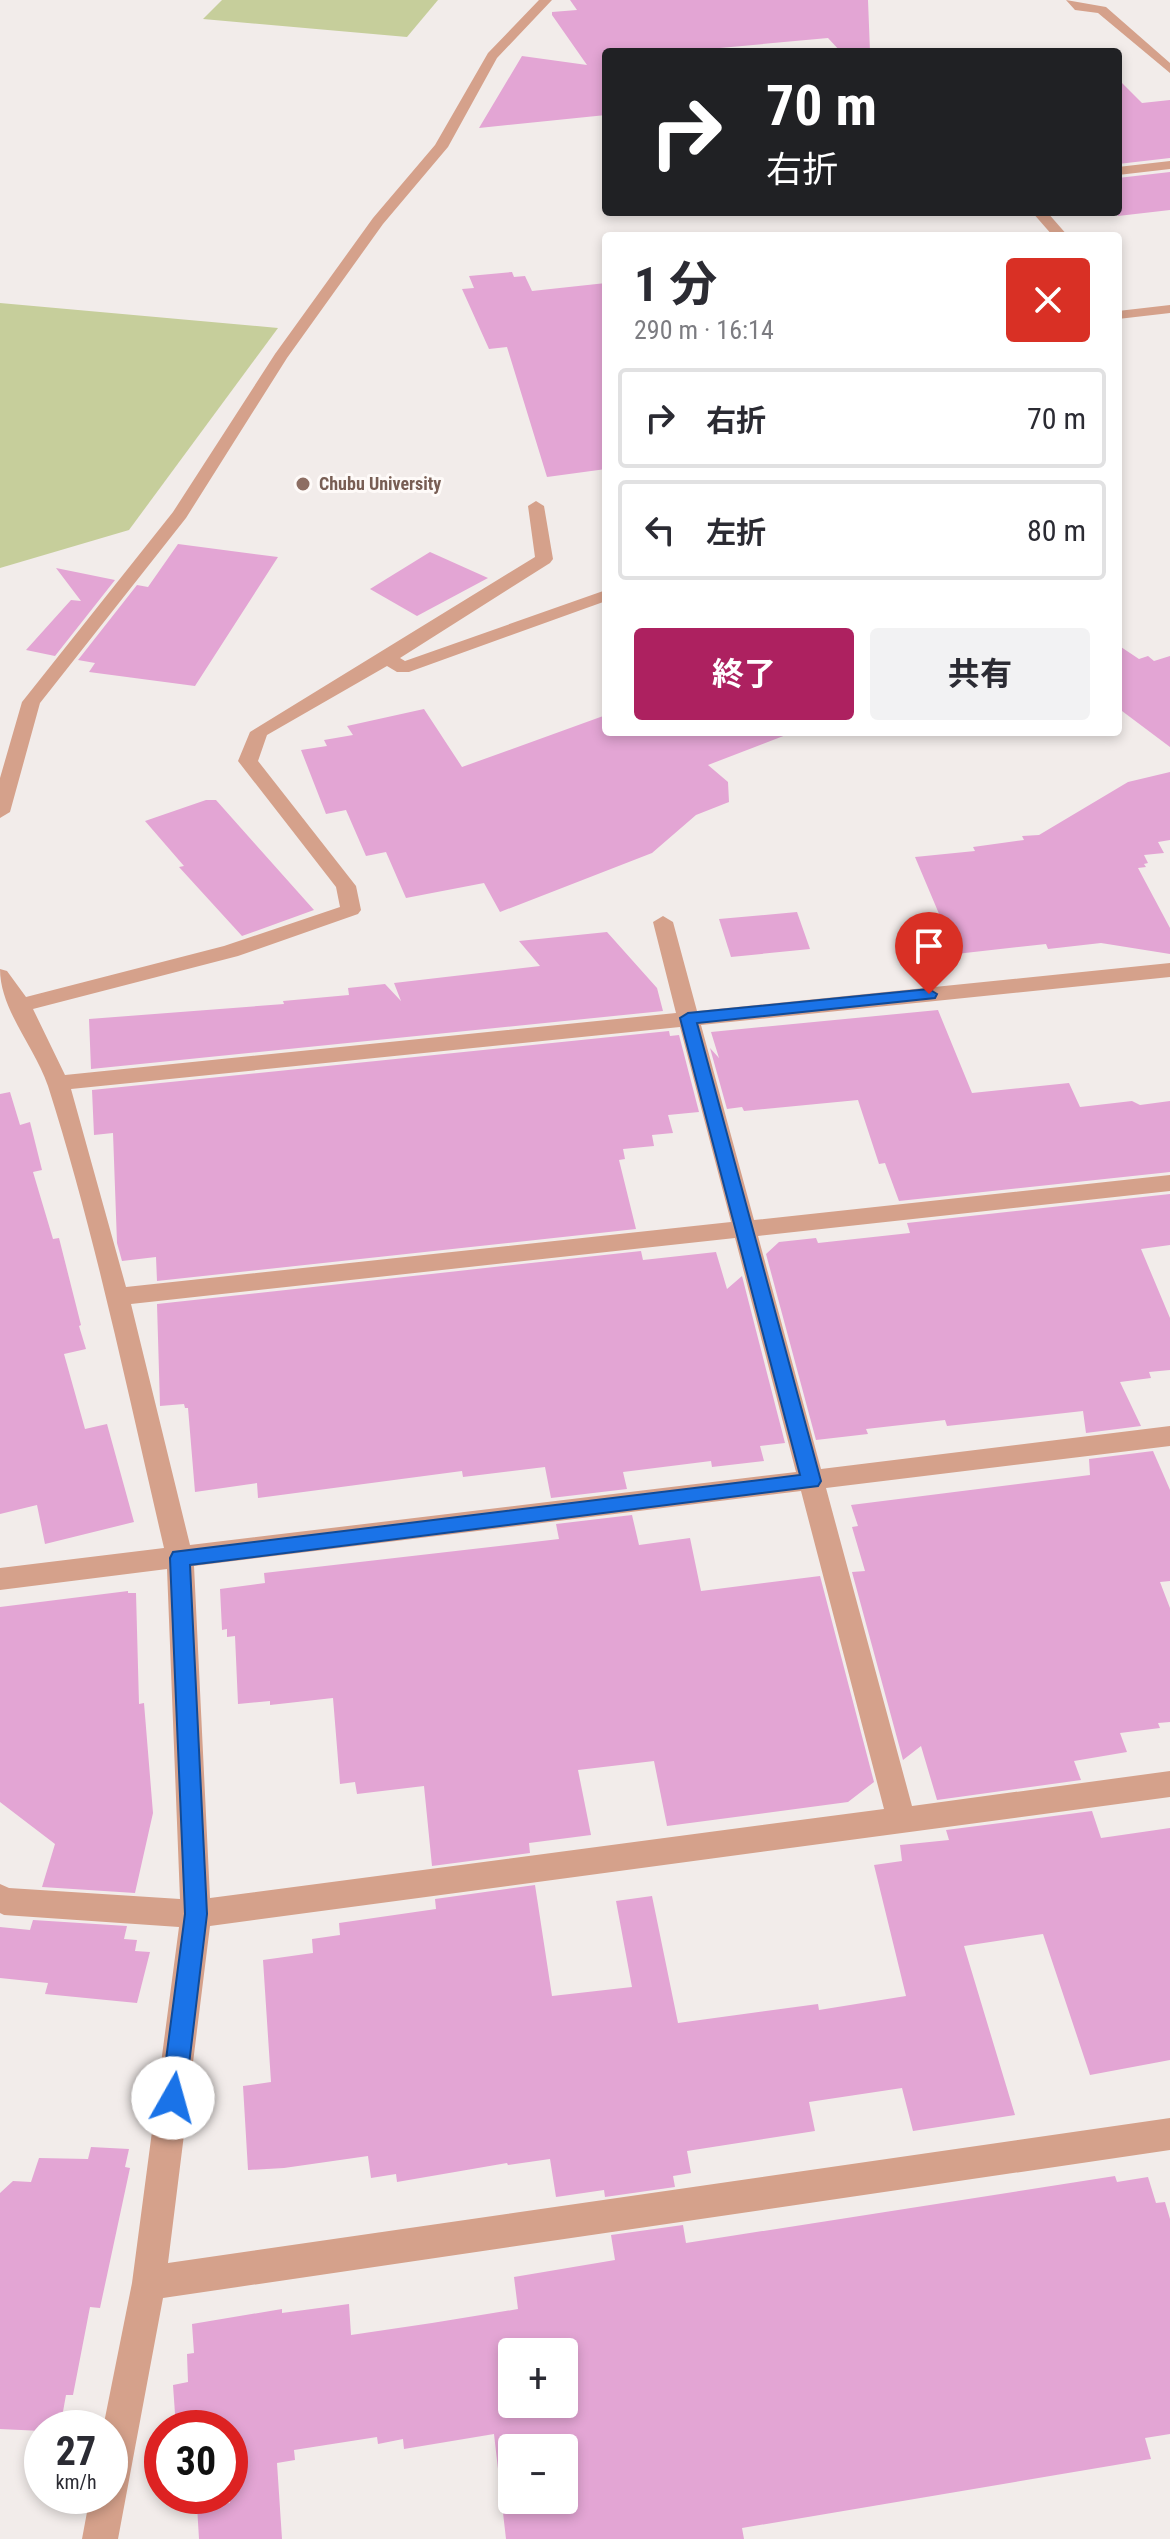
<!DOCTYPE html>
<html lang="ja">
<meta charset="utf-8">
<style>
:root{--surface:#fff;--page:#f2f2f3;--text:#2b2b33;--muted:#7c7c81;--line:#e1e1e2;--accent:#ad2160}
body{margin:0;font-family:"Roboto Condensed","Noto Sans JP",sans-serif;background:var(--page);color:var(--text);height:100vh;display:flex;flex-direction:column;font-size:30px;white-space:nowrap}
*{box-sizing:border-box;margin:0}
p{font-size:26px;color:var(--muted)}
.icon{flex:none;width:44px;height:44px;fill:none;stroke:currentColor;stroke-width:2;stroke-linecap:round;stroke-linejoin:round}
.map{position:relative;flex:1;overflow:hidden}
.sheet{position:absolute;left:602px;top:232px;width:520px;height:504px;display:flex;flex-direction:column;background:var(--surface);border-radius:8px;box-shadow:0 4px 12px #0003}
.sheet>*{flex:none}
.guide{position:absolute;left:602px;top:48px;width:520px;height:168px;border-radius:8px;box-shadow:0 4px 12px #0003;background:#202124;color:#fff;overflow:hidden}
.controls{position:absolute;left:498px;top:2338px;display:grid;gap:16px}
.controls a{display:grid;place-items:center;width:80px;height:80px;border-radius:8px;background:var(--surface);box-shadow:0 4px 12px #0003;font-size:40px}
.speed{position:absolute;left:24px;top:2410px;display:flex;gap:16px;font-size:40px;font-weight:700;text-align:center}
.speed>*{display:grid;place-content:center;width:104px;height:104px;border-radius:50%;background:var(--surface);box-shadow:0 4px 12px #0003;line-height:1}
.speed small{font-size:20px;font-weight:400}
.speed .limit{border:12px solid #d22;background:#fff;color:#111}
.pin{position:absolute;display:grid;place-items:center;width:68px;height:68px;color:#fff;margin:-82px -34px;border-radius:50% 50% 50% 0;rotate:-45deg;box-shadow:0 0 8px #0007}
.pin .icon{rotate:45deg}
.me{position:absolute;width:88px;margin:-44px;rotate:7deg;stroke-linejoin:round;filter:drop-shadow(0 0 6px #0008)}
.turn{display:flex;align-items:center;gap:28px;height:168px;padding:0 32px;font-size:36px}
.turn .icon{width:104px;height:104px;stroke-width:2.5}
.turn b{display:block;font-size:56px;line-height:68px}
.round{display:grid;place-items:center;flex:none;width:84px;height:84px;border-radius:8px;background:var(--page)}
.summary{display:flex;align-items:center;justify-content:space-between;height:136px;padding:0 32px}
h1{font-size:48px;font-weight:700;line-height:60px}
.cta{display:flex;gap:16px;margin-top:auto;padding:16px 32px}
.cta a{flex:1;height:92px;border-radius:8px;background:var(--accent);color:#fff;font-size:32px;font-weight:700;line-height:92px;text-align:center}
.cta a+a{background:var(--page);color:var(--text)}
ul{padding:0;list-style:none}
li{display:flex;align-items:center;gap:24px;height:100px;margin:0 16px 12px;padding:0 16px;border:4px solid var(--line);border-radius:8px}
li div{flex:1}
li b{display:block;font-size:30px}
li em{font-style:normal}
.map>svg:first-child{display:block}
.green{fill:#c6ce9b}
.building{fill:#e3a5d4;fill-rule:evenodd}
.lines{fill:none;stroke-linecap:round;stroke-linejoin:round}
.minor{fill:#d5a18b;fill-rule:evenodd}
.route{fill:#1a73e8;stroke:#114b97;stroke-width:2}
.education-dot{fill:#8d6e63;stroke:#fefaf8;stroke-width:3}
.labels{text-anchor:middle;stroke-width:6;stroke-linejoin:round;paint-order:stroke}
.far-education-label{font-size:18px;font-weight:bold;fill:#785e54;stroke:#fefaf8;text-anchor:start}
</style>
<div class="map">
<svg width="1170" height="2539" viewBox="0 0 1170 2539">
<rect width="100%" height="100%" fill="#f2ecea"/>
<g class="green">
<polygon points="222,0 438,0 407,37 203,19"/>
<polygon points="0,303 278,328 129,530 0,568"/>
</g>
<g class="building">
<polygon points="570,0 868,0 870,52 841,52 828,38 676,52 606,52 606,115 479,128 522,56 587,65 552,15 552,12 577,10"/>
<polygon points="1118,79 1142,103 1170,100 1170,158 1118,164"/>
<polygon points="1170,172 1170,210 1118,216 1118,178"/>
<polygon points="512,272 514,277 525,276 532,291 606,283 606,469 547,477 507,347 489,349 462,289 474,288 469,276"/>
<polygon points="178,544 278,557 195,686 89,672 95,663 78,660 137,585 148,587"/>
<polygon points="430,552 488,578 417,616 370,589"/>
<polygon points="56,568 115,580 55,656 26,650 71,600 81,601"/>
<polygon points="1118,645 1139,659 1148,656 1154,661 1170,656 1170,747 1118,708"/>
<polygon points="424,709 462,767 606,715 606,732 785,732 786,735 708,765 728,782 729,802 696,815 652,853 500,912 484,883 406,898 386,852 366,856 346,810 326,814 301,750 327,746 324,740 353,735 347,726"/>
<polygon points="1170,772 1170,840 1158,842 1164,853 1144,855 1148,863 1144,864 1146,867 1138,868 1170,928 1170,954 1101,943 1048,949 1046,944 956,954 915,857 975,851 973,847 1024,840 1022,836 1039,835 1128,782"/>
<polygon points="206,800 216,800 314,910 242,936 179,867 184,866 145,821"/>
<polygon points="797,912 810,949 731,957 719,919"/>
<polygon points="607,932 657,988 663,1011 91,1069 89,1019 284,1004 283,1001 349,995 348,988 385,984 401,1001 394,983 540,966 519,941"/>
<polygon points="938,1010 972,1093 1069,1083 1080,1107 1132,1101 1140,1105 1170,1101 1170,1172 899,1201 885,1163 879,1164 858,1100 744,1111 742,1107 727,1109 710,1048 719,1058 711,1032"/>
<polygon points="669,1031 670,1036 679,1035 699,1112 668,1115 673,1133 652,1135 654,1146 623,1149 625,1159 619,1160 636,1229 157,1281 156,1257 122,1261 117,1243 113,1133 94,1135 92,1090"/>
<polygon points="10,1092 20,1125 30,1122 42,1170 33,1172 53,1239 59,1238 81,1325 79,1326 86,1349 64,1354 85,1429 107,1424 134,1522 45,1544 37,1505 0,1514 0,1094"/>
<polygon points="1170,1194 1170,1245 1141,1249 1170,1318 1170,1370 1149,1372 1151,1378 1120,1382 1141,1426 1086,1433 1083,1411 947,1426 945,1420 866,1429 868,1434 816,1440 766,1254 779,1242 816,1238 818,1243 910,1233 907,1223"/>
<polygon points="641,1251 643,1260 716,1252 727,1289 742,1276 785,1443 760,1446 764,1461 712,1467 711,1461 623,1472 627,1489 551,1498 545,1467 463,1477 462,1471 258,1498 257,1483 195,1492 188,1408 185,1408 184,1404 160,1406 157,1304"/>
<polygon points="1153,1451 1170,1490 1170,1581 1160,1582 1170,1608 1170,1722 1158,1723 1160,1728 1120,1733 1127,1752 1074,1761 1081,1780 937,1800 921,1746 903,1760 852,1572 865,1571 852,1527 858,1526 851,1505 1090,1475 1089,1459"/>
<polygon points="632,1515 639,1545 690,1538 701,1591 820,1576 874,1782 848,1802 667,1826 654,1761 578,1770 591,1835 529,1843 530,1853 432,1866 424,1786 357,1794 355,1782 340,1784 333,1698 270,1705 270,1701 238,1704 235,1636 227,1637 227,1629 222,1630 220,1589 265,1583 264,1573 559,1539 556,1524"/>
<polygon points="128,1591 128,1593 136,1593 139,1704 144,1703 153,1813 135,1893 42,1887 55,1844 0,1802 0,1607"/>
<polygon points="1092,1811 1101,1838 1170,1828 1170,2060 1090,2075 1043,1934 964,1946 1015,2115 913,2131 902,2088 809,2102 815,2131 687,2151 691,2173 673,2176 675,2187 605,2197 604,2190 556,2197 550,2159 508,2165 507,2163 397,2182 396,2174 371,2178 368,2156 284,2168 248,2170 243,2086 271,2082 263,1960 313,1953 312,1939 340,1935 339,1923 436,1909 435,1899 535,1885 552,1996 632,1987 616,1901 652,1896 678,2023 818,2004 819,2010 906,1996 874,1865 902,1861 900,1845 949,1840 946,1830"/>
<polygon points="33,1920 127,1926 124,1939 137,1940 135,1951 150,1952 137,2003 45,1994 48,1983 0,1978 0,1927 30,1930"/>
<polygon points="91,2147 129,2149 125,2167 130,2168 100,2308 90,2307 73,2395 66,2395 60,2428 42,2428 42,2431 0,2429 0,2193 13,2181 31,2182 39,2158 88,2159"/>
<path d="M1115 2176 1117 2182 1148 2177 1156 2203 1165 2202 1170 2219V2434L1145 2438 1151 2459 742 2528 744 2539H506L494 2434 404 2449 403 2439 378 2444 377 2437 294 2450 295 2460 277 2463 282 2539H199L197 2506 230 2503V2428H176L173 2385 188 2382 187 2354 194 2353 192 2324 282 2309V2313L349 2304 351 2335 432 2323 518 2309 514 2277 615 2260 611 2235 683 2225 686 2243ZM512 2352H564V2404H512ZM512 2448H564V2500H512Z"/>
</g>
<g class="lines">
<g class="minor">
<polygon points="539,0 552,0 497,58 448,147 383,224 287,358 186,518 40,703 10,812 0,818 0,778 22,702 173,512 275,354 373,218 435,145 488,53"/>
<polygon points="1066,0 1106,7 1170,63 1170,73 1098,13 1075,10"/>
<polygon points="1170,161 1170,169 1118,175 1118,167"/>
<polygon points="1032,212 1047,212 1068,236 1053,236"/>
<polygon points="1170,305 1170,313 1118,319 1118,311"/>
<path d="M536 501 544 506 553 559 550 563 400 658 405 661 606 590V601L409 672H397L387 666 267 735 258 761 356 886 361 910 358 914 238 956 33 1009 65 1075 676 1013 653 922 663 916 673 922 697 1011 1170 963V977L701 1025 754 1220 1170 1175V1191L758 1236 821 1469 1170 1426V1446L826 1488 912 1806 1170 1771V1797L210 1926 168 2263 1170 2118V2150L163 2298 118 2539H82L90 2496H110V2428H103L132 2283 179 1927 4 1915 0 1913V1884L9 1888 180 1899 167 1569 0 1590V1568L164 1548C128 1394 96 1237 48 1086 35 1047 0 1010 0 969L7 971 26 997 224 946 340 907 336 887 238 761 250 732 535 557 528 506ZM680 1027 731 1222 126 1287 71 1089ZM735 1238 796 1472 190 1545 131 1304ZM801 1491 884 1809 210 1898 194 1566Z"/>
</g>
</g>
<polygon class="route" points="929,989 937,994 935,998 697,1023 821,1481 818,1486 190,1565 207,1914 185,2098 181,2106 173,2110 164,2106 161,2098 185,1914 170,1558 173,1552 800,1475 680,1018 688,1013"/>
<circle class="education-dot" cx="303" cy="484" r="8"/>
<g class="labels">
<g class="far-education-label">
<text x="319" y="490">Chubu University</text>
</g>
</g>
</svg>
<div class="controls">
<a>+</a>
<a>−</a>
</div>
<div class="speed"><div>27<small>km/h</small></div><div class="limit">30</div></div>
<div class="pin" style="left:929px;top:994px;background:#d93025"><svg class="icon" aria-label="arrive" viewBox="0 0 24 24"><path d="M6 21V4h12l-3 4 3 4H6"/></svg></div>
<svg class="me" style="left:173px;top:2098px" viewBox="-20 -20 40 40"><circle r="19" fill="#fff"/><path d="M0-13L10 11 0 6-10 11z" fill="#1a73e8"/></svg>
<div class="guide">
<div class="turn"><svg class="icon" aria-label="right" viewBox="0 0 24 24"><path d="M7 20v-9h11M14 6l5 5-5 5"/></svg><div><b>70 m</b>右折</div></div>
</div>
<section class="sheet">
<div class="summary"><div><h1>1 分</h1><p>290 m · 16:14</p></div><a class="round" style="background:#d93025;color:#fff"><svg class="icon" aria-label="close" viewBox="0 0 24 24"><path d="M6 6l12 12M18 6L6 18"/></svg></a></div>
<ul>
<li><svg class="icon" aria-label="right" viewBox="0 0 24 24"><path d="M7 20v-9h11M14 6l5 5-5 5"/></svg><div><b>右折</b></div><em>70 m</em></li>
<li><svg class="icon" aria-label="left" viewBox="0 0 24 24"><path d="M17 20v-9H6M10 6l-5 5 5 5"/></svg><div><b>左折</b></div><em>80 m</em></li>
</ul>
<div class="cta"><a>終了</a><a>共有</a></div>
</section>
</div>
